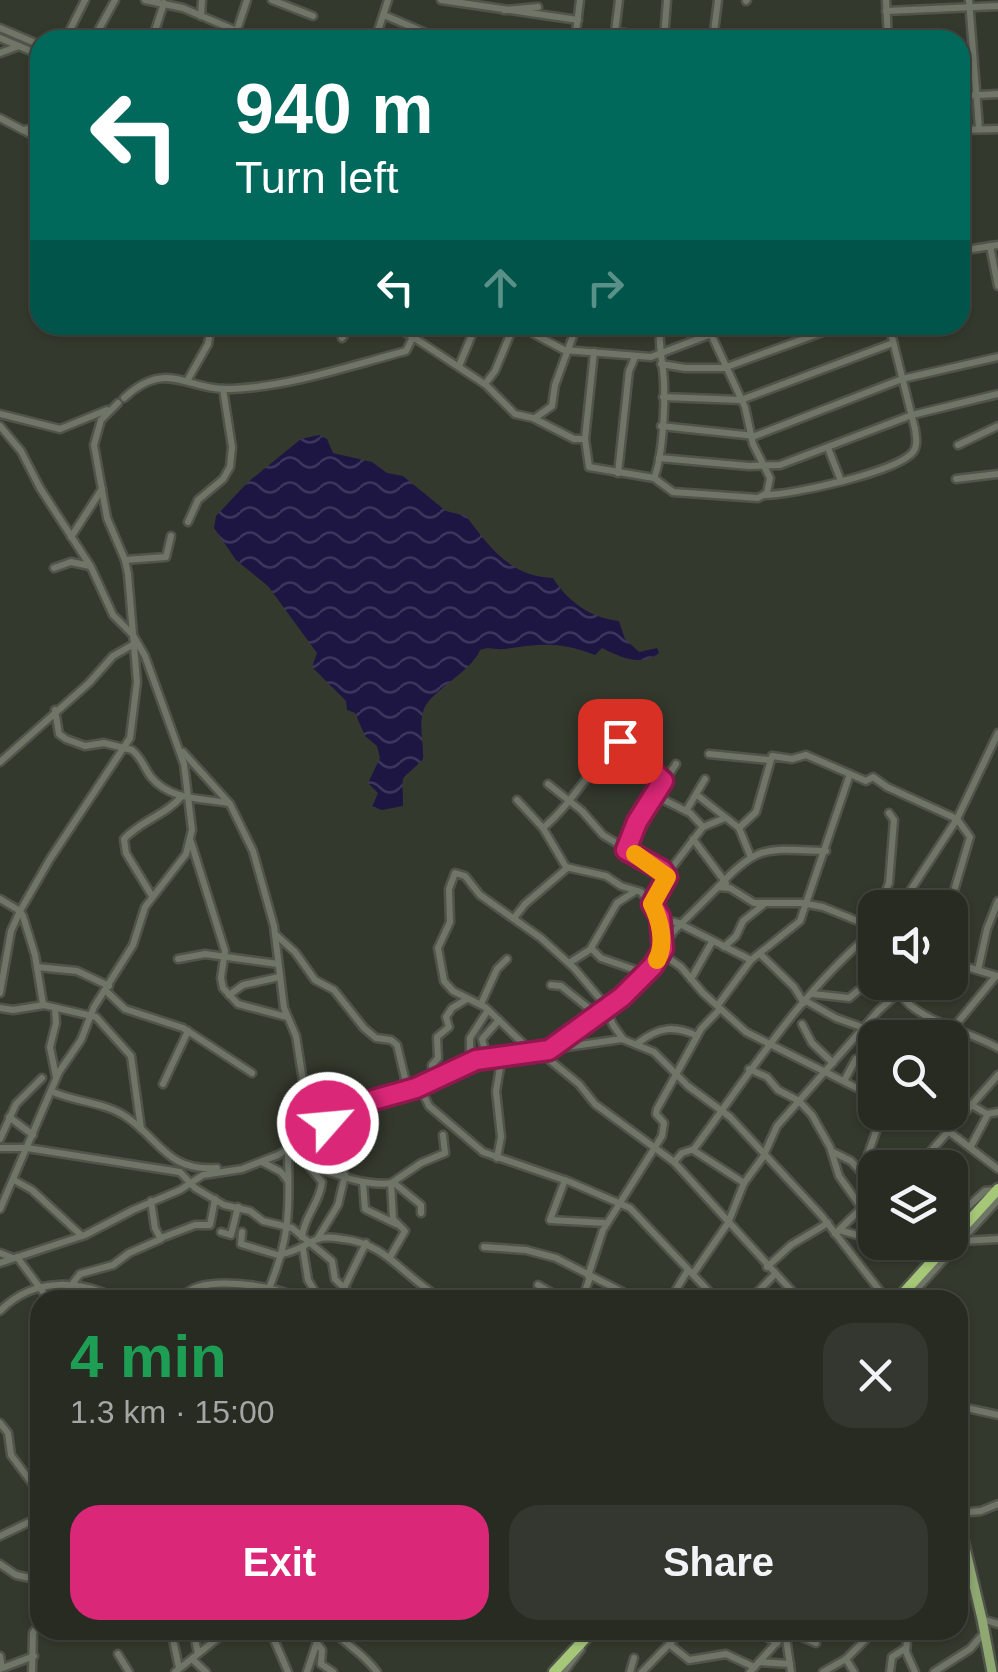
<!DOCTYPE html>
<meta charset="utf-8">
<style>
:root{--surface:#272b22;--page:#33372f;--text:#f1f3f6;--muted:#a4a7a5;--line:#434740;--accent:#db2777}
body{margin:0;font-family:Arial,sans-serif;background:var(--page);color:var(--text);height:100vh;display:flex;flex-direction:column;font-size:38px;white-space:nowrap}
*{box-sizing:border-box;margin:0}
p{font-size:32px;color:var(--muted)}
.icon{flex:none;width:55px;height:55px;fill:none;stroke:currentColor;stroke-width:2;stroke-linecap:round;stroke-linejoin:round}
.map{position:relative;flex:1;overflow:hidden}
.details{position:absolute;left:30px;top:1290px;width:938px;height:350px;display:flex;flex-direction:column;background:var(--surface);border-radius:30px;box-shadow:0 2px 8px #0004,0 0 0 2px var(--line)}
.details>*{flex:none}
.top-card{position:absolute;left:30px;top:30px;width:940px;height:305px;border-radius:30px;box-shadow:0 2px 8px #0004,0 0 0 2px var(--line);background:#00695c;color:#fff;overflow:hidden}
.controls{position:absolute;left:858px;top:890px;display:grid;gap:20px}
.controls a{display:grid;place-items:center;width:110px;height:110px;border-radius:20px;background:var(--surface);box-shadow:0 2px 8px #0004,0 0 0 2px var(--line);font-size:50px}
.pin{position:absolute;display:grid;place-items:center;width:85px;height:85px;color:#fff;margin:-42px;border-radius:20px;box-shadow:0 5px 15px #0006}
.me{position:absolute;width:110px;margin:-55px;rotate:63deg;stroke-linejoin:round;filter:drop-shadow(0 0 8px #0008)}
.turn{display:flex;align-items:center;gap:35px;height:210px;padding:0 40px;font-size:45px}
.turn .icon{width:130px;height:130px;stroke-width:2.5}
.turn b{display:block;font-size:70px;line-height:85px}
.lanes{display:flex;align-items:center;height:95px;padding:0 40px;background:#0003;justify-content:center;gap:50px;direction:ltr}
.lanes .off{opacity:.35}
.round{display:grid;place-items:center;flex:none;width:105px;height:105px;border-radius:30px;background:var(--page)}
.head{display:flex;align-items:center;justify-content:space-between;height:170px;padding:0 40px}
h1{font-size:60px;font-weight:700;line-height:75px;color:#1e9e55}
.primary-button{display:flex;gap:20px;margin-top:auto;padding:20px 40px}
.primary-button a{flex:1;height:115px;border-radius:30px;background:var(--accent);color:#fff;font-size:40px;font-weight:700;line-height:115px;text-align:center}
.primary-button a+a{background:var(--page);color:var(--text)}
.map>svg:first-child{display:block}
.water{fill:url(#water-waves)}
.lines{fill:none;stroke-linecap:round;stroke-linejoin:round}
.minor-casing{stroke:#50544a;stroke-width:11}
.major-casing{stroke:#50544a;stroke-width:14}
.highway-casing{stroke:#50544a;stroke-width:15}
.minor{stroke:#6f7668;stroke-width:6}
.major{stroke:#8fa771;stroke-width:9}
.highway{stroke:#a5c777;stroke-width:10}
.route-casing{stroke:#8e194d;stroke-width:25}
.route{stroke:#db2777;stroke-width:18}
.slow{stroke:#f59e0b;stroke-width:18}
</style>
<div class="map">
<svg width="998" height="1672" viewBox="0 0 998 1672">
<defs>
<pattern id="water-waves" width="16" height="10" patternUnits="userSpaceOnUse" patternTransform="scale(2.5)"><rect width="16" height="10" fill="#1d1542"/><path d="M0 5q4-4 8 0t8 0" fill="none" stroke="#3d365c"/></pattern>
</defs>
<rect width="100%" height="100%" fill="#34392d"/>
<path class="water" d="M319 435 327 439 333 453 372 462 387 473 403 476 446 511 466 516C490 548 510 576 553 578 568 602 591 618 619 621L625 639 639 652 657 648 659 653C641 667 620 657 602 648L595 655C557 641 543 644 504 649 494 650 490 646 480 650 473 670 431 691 424 709 418 724 424 743 423 759 398 786 403 767 403 806L382 810 372 807 378 793 368 783 380 758 377 746 365 736 355 713 347 710 346 701 312 667 317 653 268 586 236 560 214 528 216 516 248 482 301 439Z"/>
<g class="lines">
<g class="minor-casing">
<g id="minor">
<polyline points="145,0 183,8 258,40"/>
<polyline points="272,0 313,16"/>
<polyline points="441,0 578,20"/>
<polyline points="886,0 888,39"/>
<polyline points="969,0 979,129"/>
<polyline points="746,1 747,0"/>
<polyline points="504,10 538,7"/>
<polyline points="886,11 998,6"/>
<polyline points="384,15 442,40"/>
<polyline points="201,16 202,0"/>
<polyline points="0,28 40,45"/>
<polyline points="616,32 680,40"/>
<polyline points="236,33 247,0"/>
<polyline points="0,38 40,55"/>
<polyline points="664,38 667,0"/>
<polyline points="65,40 85,0"/>
<polyline points="93,40 115,0"/>
<polyline points="152,40 164,3"/>
<polyline points="375,40 388,0"/>
<polyline points="575,40 580,0"/>
<polyline points="614,40 619,0"/>
<polyline points="713,40 718,0"/>
<polyline points="833,40 888,37"/>
<polyline points="0,53 19,46"/>
<polyline points="960,96 998,94"/>
<polyline points="0,118 40,139"/>
<polyline points="24,130 40,126"/>
<polyline points="960,130 998,129"/>
<polyline points="990,246 998,286"/>
<polyline points="960,251 998,245"/>
<polyline points="411,325 413,337 486,385 515,414 533,418 574,439 585,439"/>
<polyline points="533,325 534,334 564,350 651,357 735,325"/>
<polyline points="621,325 659,331"/>
<polyline points="342,338 351,325"/>
<polyline points="594,352 585,439 589,467 654,478 673,492 758,498 767,493 770,478 753,444 745,407 711,334"/>
<polyline points="661,364 685,368 724,368 842,325"/>
<polyline points="459,366 476,325"/>
<polyline points="187,381 208,344 211,325"/>
<polyline points="485,384 495,371 512,330 533,332"/>
<polyline points="663,397 741,400 893,343"/>
<path d="M124 398C167 358 186 391 232 389 292 386 349 366 406 351L413 337 391 325"/>
<polyline points="0,414 60,429 107,410"/>
<polyline points="535,418 552,406 555,385 577,325"/>
<polyline points="0,426 21,451 40,488 91,567 113,615 133,635 145,656 184,764 192,830 186,854 145,907 133,945 94,1007 81,1040 59,1072 0,1209"/>
<polyline points="661,426 755,436 902,379 998,357"/>
<polyline points="958,445 998,426"/>
<polyline points="828,448 841,481"/>
<polyline points="659,458 749,466 780,465 912,415 998,394"/>
<polyline points="618,473 629,371 635,357"/>
<path d="M654 478C663 456 665 407 664 382 663 362 658 345 660 325"/>
<polyline points="956,479 998,474"/>
<path d="M764 495C792 495 897 472 913 452 918 445 916 437 915 429L889 325"/>
<polyline points="188,522 198,500 223,479 230,467 232,447 223,389"/>
<polyline points="71,537 102,489"/>
<polyline points="125,560 166,557 171,536"/>
<polyline points="54,568 71,562 90,566"/>
<path d="M55 710 59 734 66 739 85 746 104 743 132 750C142 758 144 768 151 777 171 801 202 798 228 803"/>
<polyline points="608,726 615,736 663,781"/>
<polyline points="183,752 230,804 253,851 274,926 284,1008 296,1036 305,1094 319,1127"/>
<polyline points="709,754 770,760"/>
<polyline points="0,762 89,683 113,656 134,644"/>
<polyline points="548,784 582,811 603,835 665,872 667,878 652,903"/>
<polyline points="654,795 690,813 703,827"/>
<polyline points="697,795 739,828 750,855"/>
<polyline points="517,800 543,828 566,867 606,876 621,886 641,892 661,919 679,923"/>
<polyline points="686,811 705,779"/>
<path d="M543 828C573 803 590 767 620 741"/>
<polyline points="739,828 756,812 772,756 792,759 806,755 866,781 873,777 887,787 957,819 970,837 954,891 954,922 950,931"/>
<polyline points="693,839 726,883"/>
<polyline points="191,842 225,951 221,978 223,988 238,1004 287,1017"/>
<polyline points="626,850 637,822 676,764"/>
<polyline points="667,874 703,827 725,818"/>
<path d="M718 887C760 842 767 850 826 851"/>
<polyline points="634,892 617,903 591,948 601,958 644,973"/>
<path d="M152 896 126 853 124 839C140 821 166 815 182 796"/>
<polyline points="0,899 20,911 23,916 35,955 43,1004"/>
<polyline points="879,908 889,883 894,820 889,813"/>
<polyline points="899,908 957,819 998,733"/>
<polyline points="514,918 525,904 566,869"/>
<polyline points="659,919 662,946"/>
<polyline points="680,924 751,960"/>
<polyline points="870,926 875,916"/>
<polyline points="275,934 295,952 315,980 334,990 364,1028 376,1038 391,1040 397,1045 405,1078 402,1091"/>
<polyline points="724,947 736,936 743,921 763,905"/>
<polyline points="661,953 681,967 703,993 746,1032 875,1097"/>
<polyline points="760,954 794,987 804,1003"/>
<polyline points="178,959 205,954 278,964"/>
<polyline points="950,962 997,976"/>
<polyline points="569,963 591,949"/>
<polyline points="955,965 964,936"/>
<polyline points="37,967 77,971 109,986"/>
<polyline points="978,970 987,929 998,901"/>
<polyline points="691,979 712,942"/>
<polyline points="551,985 561,986 596,1014"/>
<polyline points="105,990 125,1009 183,1028 252,1073"/>
<polyline points="0,993 11,931 20,911 50,859 130,738 137,682 128,574 125,560 107,518 94,445 101,420 118,403"/>
<path d="M900 993C914 1020 972 1032 998 1048"/>
<polyline points="813,994 849,998 875,977"/>
<polyline points="229,995 243,985 279,977"/>
<polyline points="806,1001 836,1018 892,1038"/>
<polyline points="481,1004 497,969 507,959"/>
<polyline points="718,1005 751,960 800,921 850,774"/>
<polyline points="0,1008 13,1010 44,1005 96,1017 131,1056 141,1129"/>
<polyline points="55,1008 56,1023 50,1047 56,1077"/>
<polyline points="802,1024 812,1043 833,1063"/>
<polyline points="945,1038 996,976"/>
<path d="M638 1043C659 1027 674 1025 697 1036"/>
<polyline points="550,1049 621,997 651,969 673,932 718,887 730,888 754,903 802,903 823,907 875,928"/>
<polyline points="533,1053 485,1007 453,991 444,981 438,948 450,922 449,889 455,873 465,876 480,895 541,938 574,968 602,1001 613,1025 623,1039"/>
<polyline points="541,1053 579,1084 595,1104 674,1162 800,1300"/>
<polyline points="487,1057 482,1039 499,1020"/>
<polyline points="470,1063 470,1038 488,1010"/>
<polyline points="749,1069 767,1077 778,1090 799,1101 812,1115 830,1147 839,1176 861,1207"/>
<polyline points="433,1079 432,1065 438,1058 437,1037 449,1027 446,1017 452,1008 467,999"/>
<polyline points="844,1081 856,1059"/>
<polyline points="163,1084 188,1031"/>
<polyline points="420,1087 429,1106 483,1152 570,1182 630,1208 717,1300"/>
<path d="M51 1091C74 1102 104 1102 125 1116 160 1139 167 1172 217 1168"/>
<polyline points="950,1092 987,1114 998,1112"/>
<polyline points="909,1112 943,1127 998,1169"/>
<polyline points="9,1117 33,1135"/>
<polyline points="0,1139 16,1104 42,1078"/>
<path d="M292 1146 322 1182C320 1203 304 1216 302 1237"/>
<polyline points="971,1146 988,1114"/>
<polyline points="0,1148 27,1148 180,1172 195,1188 224,1205 250,1211 263,1221 292,1228 332,1261 335,1279 356,1300"/>
<polyline points="693,1150 744,1183"/>
<polyline points="833,1152 851,1161 863,1174"/>
<polyline points="497,1158 501,1137 496,1091 502,1056"/>
<polyline points="262,1162 281,1172 288,1181"/>
<path d="M674 1162 682 1153 694 1149C750 1073 801 991 875 930"/>
<path d="M310 1165C337 1175 367 1187 394 1183L421 1205V1213"/>
<polyline points="916,1168 998,1075"/>
<polyline points="14,1180 32,1190 82,1236"/>
<polyline points="565,1180 550,1220 605,1223"/>
<polyline points="393,1182 421,1163 445,1153 443,1135"/>
<polyline points="363,1183 365,1209 396,1224"/>
<polyline points="873,1196 863,1168 883,1112"/>
<polyline points="950,1223 985,1191 996,1190"/>
<polyline points="839,1230 875,1240"/>
<polyline points="221,1232 231,1235 238,1207"/>
<polyline points="242,1232 241,1244 281,1256"/>
<polyline points="835,1234 874,1196"/>
<polyline points="161,1238 195,1225 210,1225 215,1199"/>
<polyline points="318,1238 338,1205 345,1175"/>
<polyline points="962,1241 998,1239"/>
<polyline points="884,1242 906,1244"/>
<polyline points="484,1247 526,1250 556,1258 638,1300"/>
<polyline points="303,1249 308,1280 320,1300"/>
<polyline points="0,1253 13,1258"/>
<path d="M281 1254C299 1251 304 1244 318 1239 325 1236 336 1238 343 1239 385 1244 398 1270 430 1291"/>
<polyline points="17,1257 49,1300"/>
<polyline points="390,1257 405,1231 393,1219 391,1183"/>
<polyline points="919,1257 928,1242"/>
<polyline points="0,1263 85,1235 133,1210 180,1190 203,1175 242,1169 278,1155 362,1104 416,1089 476,1060 622,1039 654,1052 688,1086 730,1117 821,1215 887,1300"/>
<polyline points="767,1267 791,1245 828,1223"/>
<polyline points="693,1274 728,1223 744,1183 763,1157 777,1126 879,1010 911,982"/>
<polyline points="588,1276 603,1230 662,1136 664,1123 656,1114 657,1109 701,1029 720,1009"/>
<polyline points="73,1283 80,1274 113,1265 129,1253 161,1239 155,1228 151,1201"/>
<polyline points="538,1285 564,1300"/>
<polyline points="344,1288 366,1243"/>
<path d="M177 1300C183 1296 190 1289 198 1287 223 1279 279 1286 301 1300"/>
<path d="M264 1300C291 1240 289 1213 288 1149"/>
<polyline points="582,1300 590,1277"/>
<polyline points="670,1300 688,1270"/>
<polyline points="750,1300 775,1274"/>
<polyline points="907,1300 998,1200"/>
<path d="M0 1311C34 1276 82 1280 119 1300"/>
<polyline points="958,1406 998,1415"/>
<polyline points="0,1423 8,1433 11,1455 40,1494"/>
<polyline points="958,1513 981,1511 998,1504"/>
<polyline points="0,1536 40,1517"/>
<polyline points="0,1564 16,1575 40,1580"/>
<polyline points="958,1598 973,1582"/>
<polyline points="982,1619 998,1624"/>
<polyline points="171,1630 179,1668"/>
<polyline points="193,1630 198,1653"/>
<polyline points="270,1630 288,1672"/>
<path d="M332 1630C347 1645 364 1654 377 1672"/>
<polyline points="632,1630 636,1635"/>
<polyline points="755,1630 777,1643"/>
<polyline points="908,1630 906,1652 915,1672"/>
<polyline points="785,1631 791,1672"/>
<polyline points="787,1631 816,1643"/>
<polyline points="933,1631 934,1630"/>
<polyline points="317,1643 322,1650 321,1664 333,1672"/>
<polyline points="669,1644 689,1660 726,1654 754,1667"/>
<polyline points="118,1654 129,1672"/>
<polyline points="0,1656 2,1668"/>
<polyline points="192,1659 206,1672"/>
<polyline points="846,1659 854,1672"/>
<polyline points="759,1662 790,1664"/>
<polyline points="0,1669 34,1656"/>
<polyline points="32,1672 33,1633 40,1623"/>
<polyline points="175,1672 228,1630"/>
<polyline points="307,1672 321,1630"/>
<polyline points="564,1672 581,1649"/>
<polyline points="630,1672 634,1658"/>
<polyline points="642,1672 683,1630"/>
<polyline points="750,1672 788,1630"/>
<polyline points="823,1672 846,1659 875,1630"/>
<polyline points="890,1672 892,1657 906,1648"/>
<polyline points="934,1672 970,1649 984,1633"/>
</g>
</g>
<g class="major-casing">
<polyline id="major" points="958,1518 982,1619 992,1672"/>
</g>
<g class="highway-casing">
<g id="highway">
<polyline points="897,1300 998,1189"/>
<polyline points="554,1672 593,1630"/>
</g>
</g>
<use href="#minor" class="minor"/>
<use href="#major" class="major"/>
<use href="#highway" class="highway"/>
</g>
<g class="lines">
<g class="route-casing">
<polyline id="route" points="328,1123 366,1102 416,1088 476,1060 549,1050 622,997 653,966 663,949 660,917 652,904 667,877 662,870 626,850 637,822 663,781 620,741"/>
</g>
<use href="#route" class="route"/>
<path class="slow" d="M635 854 667 877 652 904C660 920 666 943 657 960"/>
</g>
</svg>
<div class="controls">
<a><svg class="icon" aria-label="sound" viewBox="0 0 24 24"><path d="M4 9h4l5-4v14l-5-4H4zM17 9q2 3 0 6"/></svg></a>
<a><svg class="icon" aria-label="search" viewBox="0 0 24 24"><circle cx="10" cy="10" r="6"/><path d="M15 15l6 6"/></svg></a>
<a><svg class="icon" aria-label="layers" viewBox="0 0 24 24"><path d="M12 4l9 5-9 5-9-5zM3 14l9 5 9-5"/></svg></a>
</div>
<div class="pin" style="left:620px;top:741px;background:#d93025"><svg class="icon" aria-label="arrive" viewBox="0 0 24 24"><path d="M6 21V4h12l-3 4 3 4H6"/></svg></div>
<svg class="me" style="left:328px;top:1123px" viewBox="-20 -20 40 40"><circle r="17" fill="#db2777" stroke="#fff" stroke-width="3"/><path d="M0-11L8 9 0 5-8 9z" fill="#fff"/></svg>
<div class="top-card">
<div class="turn"><svg class="icon" aria-label="left" viewBox="0 0 24 24"><path d="M17 20v-9H6M10 6l-5 5 5 5"/></svg><div><b>940 m</b>Turn left</div></div>
<div class="lanes"><svg class="icon" aria-label="left" viewBox="0 0 24 24"><path d="M17 20v-9H6M10 6l-5 5 5 5"/></svg><svg class="icon off" aria-label="ahead" viewBox="0 0 24 24"><path d="M12 20V5M6 11l6-6 6 6"/></svg><svg class="icon off" aria-label="right" viewBox="0 0 24 24"><path d="M7 20v-9h11M14 6l5 5-5 5"/></svg></div>
</div>
<section class="details">
<div class="head"><div><h1>4 min</h1><p>1.3 km · 15:00</p></div><a class="round"><svg class="icon" aria-label="close" viewBox="0 0 24 24"><path d="M6 6l12 12M18 6L6 18"/></svg></a></div>
<div class="primary-button"><a>Exit</a><a>Share</a></div>
</section>
</div>
